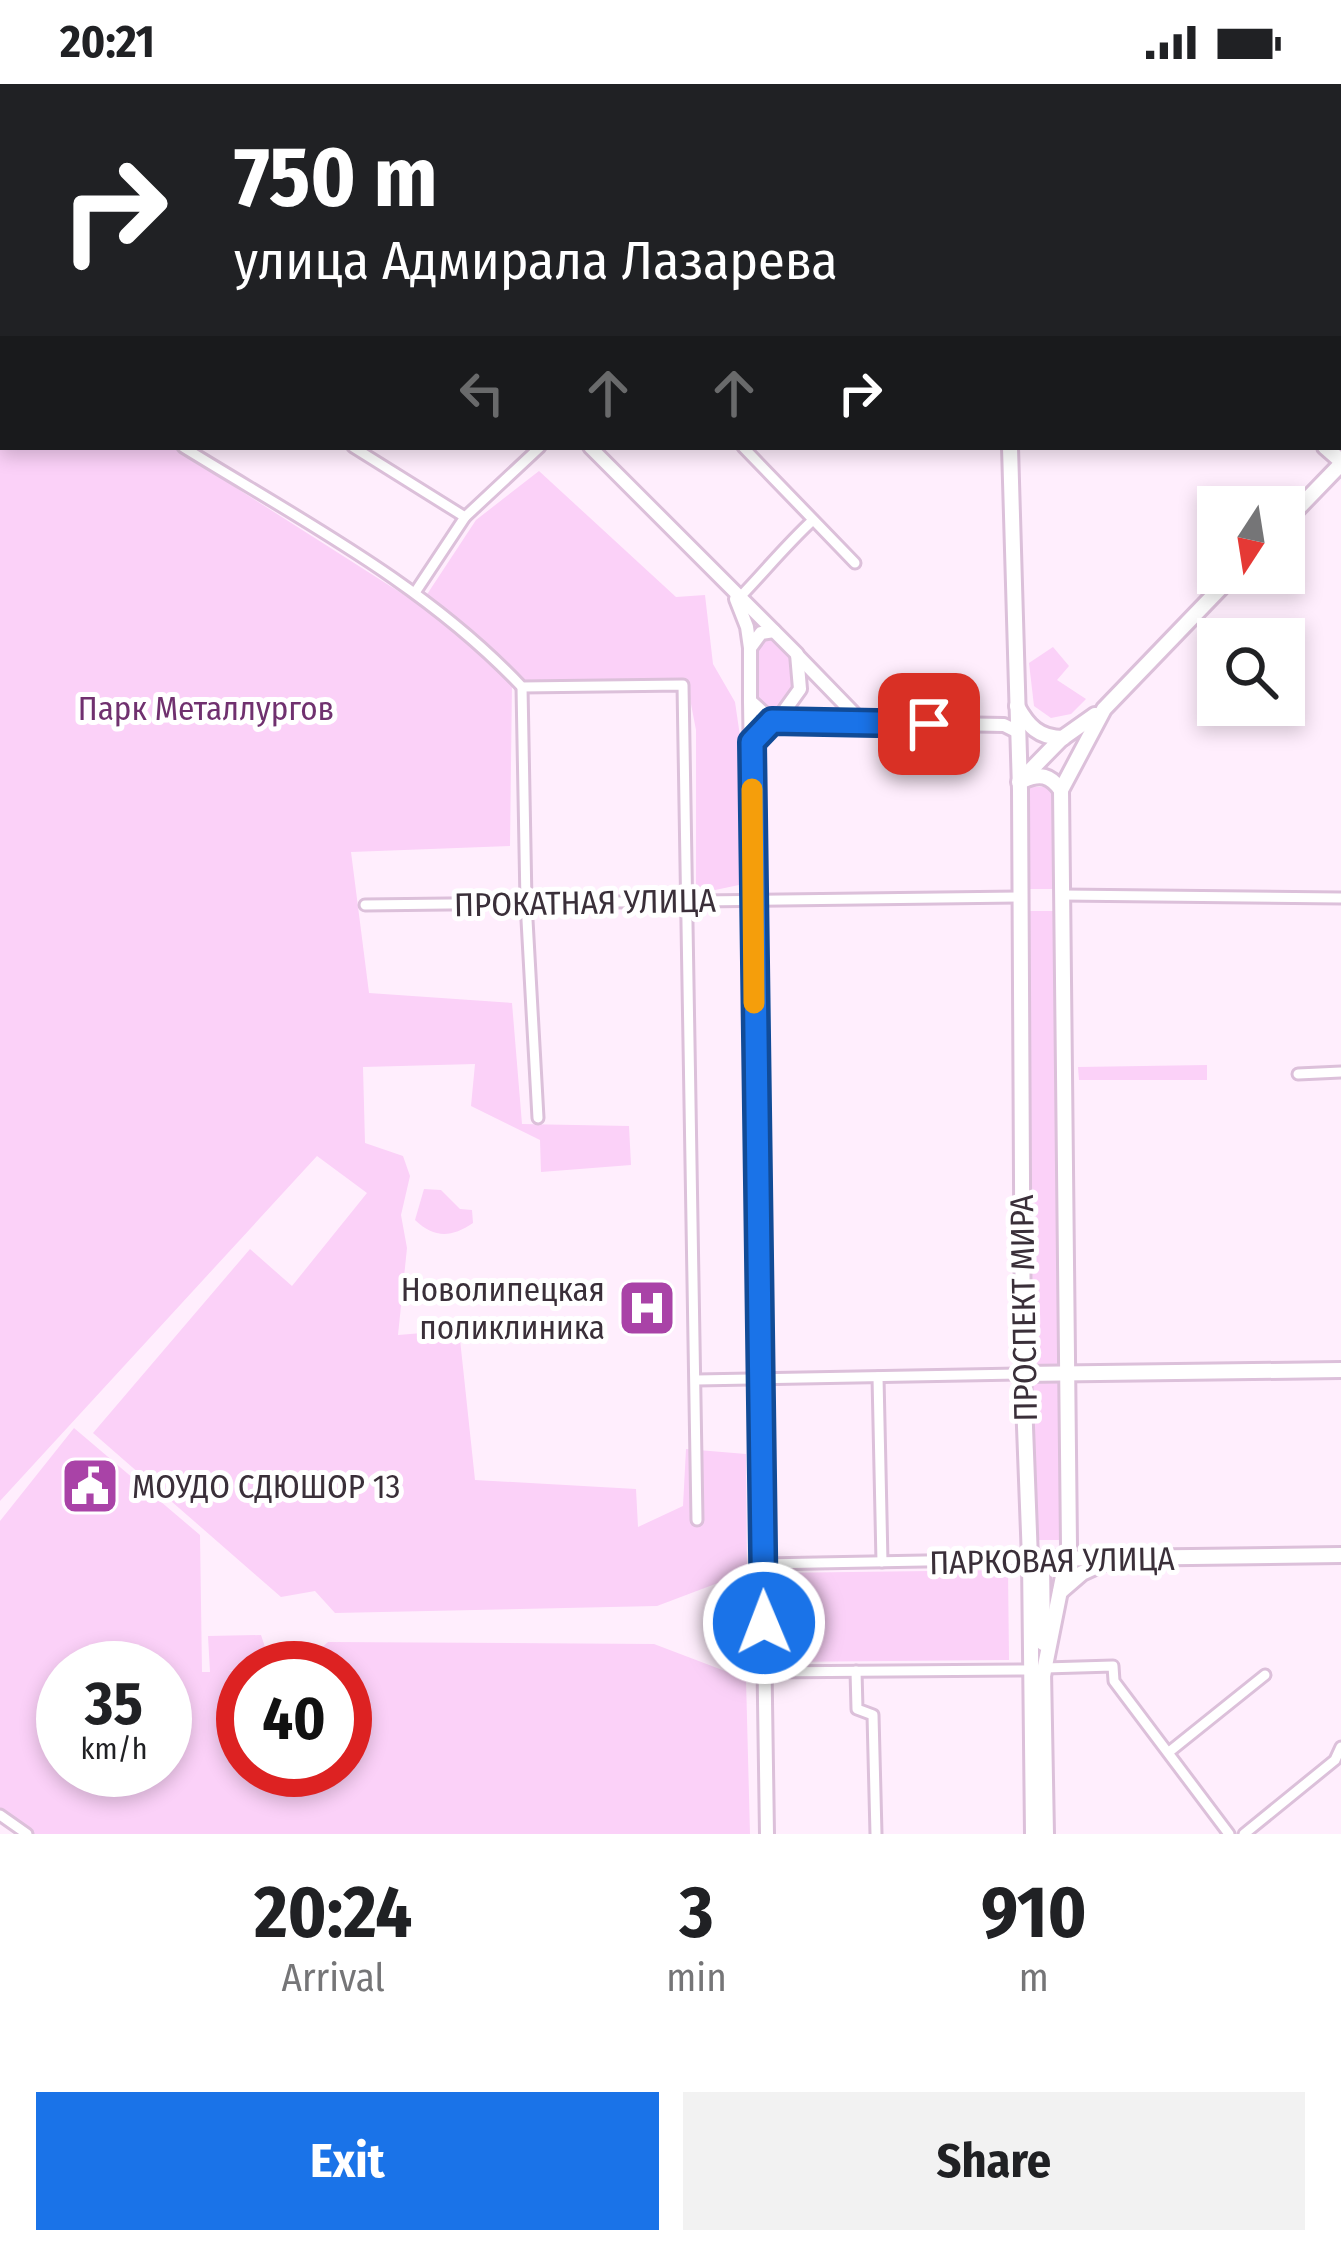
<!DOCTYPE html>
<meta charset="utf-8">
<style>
:root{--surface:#fff;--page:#f2f2f2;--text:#202124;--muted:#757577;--accent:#1a73e8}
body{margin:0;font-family:"Fira Sans Condensed",sans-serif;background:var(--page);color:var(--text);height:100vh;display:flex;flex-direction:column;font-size:45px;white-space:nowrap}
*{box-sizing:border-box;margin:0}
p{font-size:39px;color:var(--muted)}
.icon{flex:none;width:66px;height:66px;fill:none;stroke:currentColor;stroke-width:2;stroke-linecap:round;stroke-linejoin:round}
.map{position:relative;height:1750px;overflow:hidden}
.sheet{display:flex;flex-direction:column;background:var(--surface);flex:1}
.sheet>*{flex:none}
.hud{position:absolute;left:0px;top:0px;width:1341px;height:366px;box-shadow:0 6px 18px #0003;background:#202124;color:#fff;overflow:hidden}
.needle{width:78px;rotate:192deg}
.controls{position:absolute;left:1197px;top:402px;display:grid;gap:24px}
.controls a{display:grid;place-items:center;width:108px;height:108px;border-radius:0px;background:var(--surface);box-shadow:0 6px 18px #0003;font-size:60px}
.speed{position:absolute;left:36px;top:1557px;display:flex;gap:24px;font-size:60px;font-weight:700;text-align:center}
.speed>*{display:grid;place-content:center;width:156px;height:156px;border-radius:50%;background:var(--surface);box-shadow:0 6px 18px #0003;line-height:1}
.speed small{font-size:30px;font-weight:400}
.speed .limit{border:18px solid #d22;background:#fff;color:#111}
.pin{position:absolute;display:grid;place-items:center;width:102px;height:102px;color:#fff;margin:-51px;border-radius:24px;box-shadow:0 6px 18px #0006}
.me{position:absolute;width:132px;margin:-66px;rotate:359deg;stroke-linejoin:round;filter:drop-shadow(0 0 9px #0008)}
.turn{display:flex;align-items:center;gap:42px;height:252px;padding:0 36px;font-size:54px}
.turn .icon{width:156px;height:156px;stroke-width:2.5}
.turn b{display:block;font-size:84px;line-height:102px}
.lanes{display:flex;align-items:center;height:114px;padding:0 36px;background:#0003;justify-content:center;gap:60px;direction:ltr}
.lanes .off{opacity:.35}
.eta{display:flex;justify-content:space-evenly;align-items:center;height:204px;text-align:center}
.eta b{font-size:72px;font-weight:700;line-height:84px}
.primary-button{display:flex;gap:24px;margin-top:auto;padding:24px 36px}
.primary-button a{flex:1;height:138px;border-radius:0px;background:var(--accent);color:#fff;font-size:48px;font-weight:700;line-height:138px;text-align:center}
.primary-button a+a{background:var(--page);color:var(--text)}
.status{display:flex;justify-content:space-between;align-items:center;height:84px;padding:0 60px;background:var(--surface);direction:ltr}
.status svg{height:33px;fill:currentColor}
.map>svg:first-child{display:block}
.green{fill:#fbd1f8;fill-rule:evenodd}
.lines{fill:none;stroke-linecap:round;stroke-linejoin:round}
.minor-casing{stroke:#dcc0da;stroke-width:15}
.tertiary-casing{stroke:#dcc0da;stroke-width:18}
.secondary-casing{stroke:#dcc0da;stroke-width:20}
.minor{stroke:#fff;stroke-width:9}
.tertiary{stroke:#fff;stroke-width:12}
.secondary{stroke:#fff;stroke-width:14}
.route-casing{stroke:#114b97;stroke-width:30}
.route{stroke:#1a73e8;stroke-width:21}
.slow{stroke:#f59e0b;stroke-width:21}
.labels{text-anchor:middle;stroke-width:10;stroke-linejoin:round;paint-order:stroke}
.park-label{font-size:33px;fill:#70316f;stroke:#fff}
.street-label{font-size:33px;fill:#3a2f39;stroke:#fff}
.poi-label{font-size:33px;fill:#3a2f39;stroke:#fff;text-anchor:end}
</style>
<div class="status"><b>20:21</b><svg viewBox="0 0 49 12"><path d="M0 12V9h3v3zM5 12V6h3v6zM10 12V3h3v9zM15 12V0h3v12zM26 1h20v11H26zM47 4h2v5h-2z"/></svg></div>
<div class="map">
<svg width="1341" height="1750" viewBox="0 0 1341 1750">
<rect width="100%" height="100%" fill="#ffeefd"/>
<g class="green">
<polygon points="0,200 3,363 172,363 420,521 476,436 539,387 676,513 705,511 713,580 735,618 740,652 739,801 715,806 696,802 696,646 686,594 512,599 510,762 351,768 369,909 512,919 522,1040 629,1042 631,1081 541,1088 540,1056 471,1022 475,980 363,983 365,1059 403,1072 410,1092 401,1131 407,1164 398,1251 459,1246 475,1396 636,1405 638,1443 683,1422 686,1365 746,1370 747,1488 657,1522 335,1529 315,1507 281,1513 93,1349 250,1165 292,1202 367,1109 317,1072 0,1417"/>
<path d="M766 553 774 554C799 582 802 596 775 626H768L758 618 757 559Z"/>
<polygon points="1053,563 1069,582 1057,596 1086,615 1071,630 1051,634 1034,622 1029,579"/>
<polygon points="1028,703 1054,703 1055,805 1029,805"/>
<polygon points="1029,827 1056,827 1061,1280 1033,1281"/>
<polygon points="1207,981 1207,996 1079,996 1078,983"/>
<path d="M424 1105 441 1106 460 1125 472 1126 473 1139C451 1154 434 1154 415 1136Z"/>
<polygon points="1032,1296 1061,1296 1062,1456 1033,1456"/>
<path d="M74 1344 200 1451 202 1588H210L208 1552 261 1551 269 1575 302 1581 328 1558 654 1560 746 1595 750 1750H34L0 1726V1437ZM63 1584H165V1686H63ZM243 1584H345V1686H243V1587H228Z"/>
<polygon points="1008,1486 1009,1576 775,1578 774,1489"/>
</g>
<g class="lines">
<g class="minor-casing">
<g id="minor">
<polyline points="721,0 728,3"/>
<polyline points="1208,0 1208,3"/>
<polyline points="958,3 962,0"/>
<polyline points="0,328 3,325"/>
<path d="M183 363C301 436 426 501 522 603L683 601 697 1436"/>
<polyline points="353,363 465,433"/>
<polyline points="743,363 855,479"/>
<polyline points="416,507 465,433 540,363"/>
<path d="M740 513C765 487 786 461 813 436"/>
<polyline points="522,603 526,818 538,1034"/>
<polyline points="1062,811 1341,814"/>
<polyline points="365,821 1020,813"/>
<polyline points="1298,990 1341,988"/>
<polyline points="878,1293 882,1478"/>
<polyline points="697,1296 1023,1290"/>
<polyline points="763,1480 1030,1475"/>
<polyline points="1045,1584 1113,1582 1114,1597 1229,1750"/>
<polyline points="856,1587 857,1625 873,1631 876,1750"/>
<polyline points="765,1588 1030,1586"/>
<polyline points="1169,1668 1265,1591"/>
<polyline points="0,1731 27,1750"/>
<polyline points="1244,1750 1335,1676 1341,1663"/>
</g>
</g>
<g class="tertiary-casing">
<g id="tertiary">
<polyline points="590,363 797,570 800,605 777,637"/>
<polyline points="736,515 747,543 750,564"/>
<polyline points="774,547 761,549 750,564 750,617 772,637 1004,641 1016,647"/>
<polyline points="797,571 863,639"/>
<polyline points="750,617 767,1750"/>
</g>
</g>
<g class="secondary-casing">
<g id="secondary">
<polyline points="0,80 3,79"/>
<polyline points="1010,363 1020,706 1023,1290 1030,1475 1033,1750"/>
<polyline points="1325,363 1341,377"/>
<polyline points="1284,439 1341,380"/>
<path d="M1017 622C1028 642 1039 654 1063 654"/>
<path d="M1024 696C1040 689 1050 691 1061 706"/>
<polyline points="1019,698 1061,655 1095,631"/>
<polyline points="1023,1290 1341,1286"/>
<polyline points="1030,1475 1341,1471"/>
<polyline points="1042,1476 1043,1559"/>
<polyline points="1060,1508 1082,1489 1106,1478"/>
<polyline points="1043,1587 1046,1750"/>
<polyline points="1043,1592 1069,1462 1061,706 1104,625 1235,489"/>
</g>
</g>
<use href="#minor" class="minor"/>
<use href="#tertiary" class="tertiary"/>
<use href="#secondary" class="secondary"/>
</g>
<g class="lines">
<g class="route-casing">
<polyline id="route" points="764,1539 752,658 772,637 929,640"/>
</g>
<use href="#route" class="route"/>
<polyline class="slow" points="752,705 754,919"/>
</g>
<defs>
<g id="hospital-square" transform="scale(3)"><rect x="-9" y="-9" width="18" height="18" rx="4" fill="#a943a7" stroke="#fff"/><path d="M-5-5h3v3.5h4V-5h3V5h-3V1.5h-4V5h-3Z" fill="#fff"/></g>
<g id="civic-square" transform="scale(3)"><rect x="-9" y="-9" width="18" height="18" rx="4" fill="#a943a7" stroke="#fff"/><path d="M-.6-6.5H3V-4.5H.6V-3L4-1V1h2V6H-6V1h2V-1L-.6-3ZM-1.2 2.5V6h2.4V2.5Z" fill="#fff"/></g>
</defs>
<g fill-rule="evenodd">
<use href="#hospital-square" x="647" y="1224"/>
<use href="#civic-square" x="90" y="1402"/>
</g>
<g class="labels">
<g class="park-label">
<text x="206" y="636">Парк Металлургов</text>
</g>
<g class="street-label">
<text transform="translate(585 818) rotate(-1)" y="12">ПРОКАТНАЯ УЛИЦА</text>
<text transform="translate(1023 1224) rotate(-91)" y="12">ПРОСПЕКТ МИРА</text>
<text transform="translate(1052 1476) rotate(-1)" y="12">ПАРКОВАЯ УЛИЦА</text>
</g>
<g class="poi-label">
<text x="605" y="1217">Новолипецкая<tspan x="605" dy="38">поликлиника</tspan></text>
<text x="132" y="1414" text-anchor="start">МОУДО СДЮШОР 13</text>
</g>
</g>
</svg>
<div class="controls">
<a><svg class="needle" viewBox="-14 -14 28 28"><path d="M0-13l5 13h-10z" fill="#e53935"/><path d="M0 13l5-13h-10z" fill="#757577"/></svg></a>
<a><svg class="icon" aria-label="search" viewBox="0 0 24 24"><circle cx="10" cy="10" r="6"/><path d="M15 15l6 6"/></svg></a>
</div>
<div class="speed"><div>35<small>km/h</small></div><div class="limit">40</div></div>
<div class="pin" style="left:929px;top:640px;background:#d93025"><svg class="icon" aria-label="arrive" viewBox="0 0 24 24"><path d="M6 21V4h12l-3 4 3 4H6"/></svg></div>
<svg class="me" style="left:764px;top:1539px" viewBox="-20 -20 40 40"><circle r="17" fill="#1a73e8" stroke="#fff" stroke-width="3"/><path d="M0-11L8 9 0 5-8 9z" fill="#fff"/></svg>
<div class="hud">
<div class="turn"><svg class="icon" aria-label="right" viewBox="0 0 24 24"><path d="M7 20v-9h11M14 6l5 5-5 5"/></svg><div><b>750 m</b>улица Адмирала Лазарева</div></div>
<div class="lanes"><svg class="icon off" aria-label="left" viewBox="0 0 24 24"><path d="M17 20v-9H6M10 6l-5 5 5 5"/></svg><svg class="icon off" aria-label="ahead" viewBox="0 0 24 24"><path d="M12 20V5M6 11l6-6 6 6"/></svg><svg class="icon off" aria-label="ahead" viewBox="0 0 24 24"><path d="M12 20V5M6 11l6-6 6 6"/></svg><svg class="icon" aria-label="right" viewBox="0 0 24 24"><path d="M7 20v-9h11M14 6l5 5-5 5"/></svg></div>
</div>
</div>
<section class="sheet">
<div class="eta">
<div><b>20:24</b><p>Arrival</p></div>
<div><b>3</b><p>min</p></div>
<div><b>910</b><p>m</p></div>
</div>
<div class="primary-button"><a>Exit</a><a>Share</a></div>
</section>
